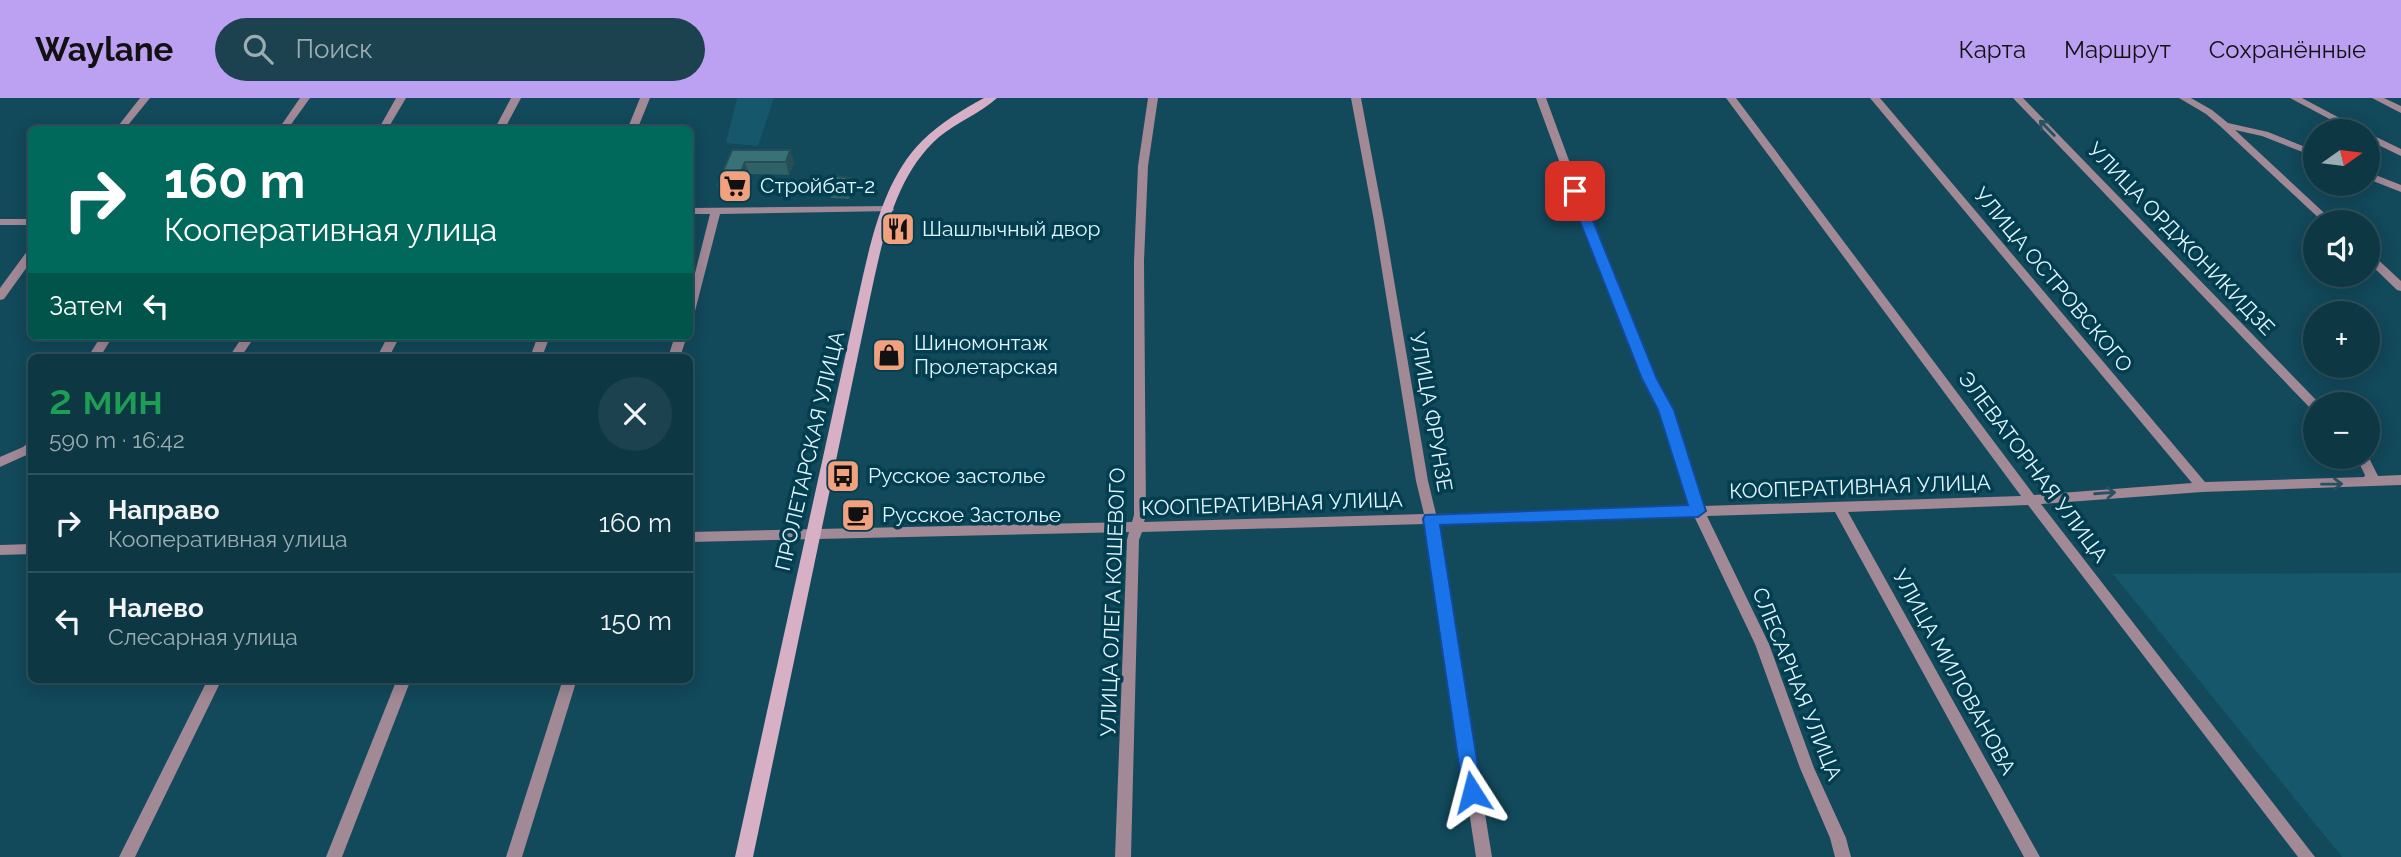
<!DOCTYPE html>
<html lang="ru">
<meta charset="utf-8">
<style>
:root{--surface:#0e3744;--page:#1c424f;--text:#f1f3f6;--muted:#9bacb2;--line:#2e515d;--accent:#bca0f2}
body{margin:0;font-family:Raleway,sans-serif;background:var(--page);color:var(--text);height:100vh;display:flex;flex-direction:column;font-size:26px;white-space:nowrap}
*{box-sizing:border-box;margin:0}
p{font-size:23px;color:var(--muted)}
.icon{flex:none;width:38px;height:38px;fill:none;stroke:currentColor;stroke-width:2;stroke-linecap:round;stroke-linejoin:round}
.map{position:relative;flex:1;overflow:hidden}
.details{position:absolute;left:28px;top:256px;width:665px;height:329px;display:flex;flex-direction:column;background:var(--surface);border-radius:10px;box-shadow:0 4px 18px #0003,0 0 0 2px var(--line)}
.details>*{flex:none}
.hud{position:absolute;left:28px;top:28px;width:665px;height:214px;border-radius:10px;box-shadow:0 4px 18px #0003,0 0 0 2px var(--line);background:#00695c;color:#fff;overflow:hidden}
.needle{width:46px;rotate:76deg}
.fabs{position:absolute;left:2303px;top:21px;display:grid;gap:14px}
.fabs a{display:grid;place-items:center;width:77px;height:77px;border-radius:50%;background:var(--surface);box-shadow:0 4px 18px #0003,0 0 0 2px var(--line);font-size:35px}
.pin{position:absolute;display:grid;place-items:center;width:60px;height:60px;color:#fff;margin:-30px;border-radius:14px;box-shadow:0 4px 10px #0006}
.me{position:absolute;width:77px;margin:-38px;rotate:351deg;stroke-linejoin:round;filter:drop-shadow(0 0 5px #0008)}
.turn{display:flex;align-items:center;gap:24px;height:147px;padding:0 21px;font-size:32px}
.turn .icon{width:91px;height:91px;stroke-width:2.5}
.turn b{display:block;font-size:49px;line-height:60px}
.then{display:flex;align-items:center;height:66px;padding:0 21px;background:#0003;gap:14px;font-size:26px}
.round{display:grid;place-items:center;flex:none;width:74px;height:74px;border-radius:37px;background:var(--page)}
.overview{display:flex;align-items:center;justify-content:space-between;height:119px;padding:0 21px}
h1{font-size:42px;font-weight:600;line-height:52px;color:#1e9e55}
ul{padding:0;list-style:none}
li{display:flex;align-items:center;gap:21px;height:98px;padding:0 21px;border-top:2px solid var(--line)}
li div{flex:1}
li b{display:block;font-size:26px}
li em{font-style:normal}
header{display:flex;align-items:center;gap:42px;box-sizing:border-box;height:98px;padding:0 35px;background:var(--accent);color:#111}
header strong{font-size:33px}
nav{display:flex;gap:38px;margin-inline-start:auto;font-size:24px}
.search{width:490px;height:63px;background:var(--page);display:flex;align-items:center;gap:18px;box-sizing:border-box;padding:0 24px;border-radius:38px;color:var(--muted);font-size:26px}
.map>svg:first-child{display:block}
.built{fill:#17576b}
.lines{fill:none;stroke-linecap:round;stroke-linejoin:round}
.minor{fill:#a18996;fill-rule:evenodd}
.secondary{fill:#d7b0c5;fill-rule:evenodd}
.wall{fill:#306166}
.shaded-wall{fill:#274f53}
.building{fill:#387177;stroke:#274f53;stroke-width:2}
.oneway{stroke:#2a5161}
.route{fill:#1a73e8;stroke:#114b97;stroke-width:2}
.labels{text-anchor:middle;stroke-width:7;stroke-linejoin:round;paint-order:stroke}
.poi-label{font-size:21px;fill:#e2f5fd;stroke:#023e4f;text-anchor:start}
.street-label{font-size:21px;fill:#e2f5fd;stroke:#023e4f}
</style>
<header>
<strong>Waylane</strong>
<div class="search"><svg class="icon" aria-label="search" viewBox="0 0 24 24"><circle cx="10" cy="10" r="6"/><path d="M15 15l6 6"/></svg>Поиск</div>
<nav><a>Карта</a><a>Маршрут</a><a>Сохранённые</a></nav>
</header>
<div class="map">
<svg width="2401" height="759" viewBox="0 0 2401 759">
<rect width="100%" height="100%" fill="#12495b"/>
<g class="built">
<polygon points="737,0 774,0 758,48 726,45"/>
<polygon points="2401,475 2401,759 2342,759 2113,476"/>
</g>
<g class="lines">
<g class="minor">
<polygon points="140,0 150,0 124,32 115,32"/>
<polygon points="300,0 310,0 287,32 278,32"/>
<polygon points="396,0 406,0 387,32 378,32"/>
<polygon points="511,0 521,0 504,32 494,32"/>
<polygon points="640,0 650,0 637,32 627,32"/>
<polygon points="1148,0 1158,0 1148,68 1144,163 1146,417 1144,424 1424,416 1416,383 1374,123 1351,0 1361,0 1384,123 1428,383 1436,416 1690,408 1660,312 1644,281 1589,144 1536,0 1546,0 1599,144 1656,281 1672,312 1703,408 2021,398 1726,0 1736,0 2034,397 2192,385 1870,0 1880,0 2205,384 2364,379 2365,377 2356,359 2368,358 2378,378 2401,377 2401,387 2202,394 2041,406 2315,759 2298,759 2028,407 1848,414 2040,759 2024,759 1835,414 1707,418 1769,546 1814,670 1846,740 1851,759 1835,759 1830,740 1800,670 1755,546 1694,418 1438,425 1492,759 1476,759 1425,426 1142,434 1139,442 1131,759 1115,759 1127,442 1129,434 690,444 690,434 1132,424 1134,417 1134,163 1138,68"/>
<polygon points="2013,0 2023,0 2319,305 2315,306 2315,312 2311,311"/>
<polygon points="2179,0 2191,0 2212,12 2228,25 2268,34 2315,53 2315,59 2262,38 2235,32 2334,124 2323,124 2220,28 2206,16"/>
<polygon points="2290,0 2302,0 2364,33 2352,33"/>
<polygon points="2372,0 2384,0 2401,8 2401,15"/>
<polygon points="2368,35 2401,51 2401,58 2368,42"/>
<polygon points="2368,74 2401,87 2401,94 2368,81"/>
<polygon points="889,108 894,111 893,113 720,116 695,213 690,217 690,195 710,116 690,116 690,110"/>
<rect x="0" y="121" width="32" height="6"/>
<polygon points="32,151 32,162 4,201 0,202 0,190 28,152"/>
<polygon points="2368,155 2372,156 2401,183 2401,193 2397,192 2368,164"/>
<polygon points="101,238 113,238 100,259 88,259"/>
<polygon points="243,238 255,238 241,259 229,259"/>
<polygon points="388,238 400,238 389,259 377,259"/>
<polygon points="538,238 550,238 542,259 530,259"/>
<polygon points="675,238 687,238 680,259 668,259"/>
<polygon points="32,342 31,355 0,369 0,359 23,349"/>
<polygon points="32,446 32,456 0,457 0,447"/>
<polygon points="208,581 222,581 135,759 119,759"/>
<polygon points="397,581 411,581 342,759 326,759"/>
<polygon points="563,581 577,581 522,759 506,759"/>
</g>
<path class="secondary" d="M984 0H997C981 15 957 24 939 39 894 78 882 145 870 200L753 759H735L858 200C870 147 882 83 922 43 940 25 962 12 984 0Z"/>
</g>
<g class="wall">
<polygon points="732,52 790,52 794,65 789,77 749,76 739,101 722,99 717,87"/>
<polygon points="851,80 853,88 849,101 831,100 829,92"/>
</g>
<g class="shaded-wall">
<polygon points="790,52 794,65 789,77 786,64"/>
<polygon points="745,64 749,76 739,101 735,88"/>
<polygon points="851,80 853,88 849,101 847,93"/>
</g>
<g class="building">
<polygon points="732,52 790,52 786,64 745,64 735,88 717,87"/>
<polygon points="835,78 851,80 847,93 829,92"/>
</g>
<defs><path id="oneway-shaft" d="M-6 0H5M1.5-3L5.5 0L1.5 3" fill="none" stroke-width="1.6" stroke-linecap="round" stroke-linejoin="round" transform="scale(1.75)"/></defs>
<g class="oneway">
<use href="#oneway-shaft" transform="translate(2047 30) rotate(-134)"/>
<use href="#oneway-shaft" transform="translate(2332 386) rotate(-1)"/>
<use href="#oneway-shaft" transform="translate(2105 395) rotate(-4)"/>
</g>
<polygon class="route" points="1575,88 1581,93 1657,281 1674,312 1706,413 1698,419 1440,427 1482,694 1479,701 1472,703 1465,701 1463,694 1423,421 1425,417 1688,407 1658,312 1642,281 1568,93"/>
<defs>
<g id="supermarket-square" transform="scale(1.75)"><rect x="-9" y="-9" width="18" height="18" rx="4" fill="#f1a17d" stroke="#023e4f"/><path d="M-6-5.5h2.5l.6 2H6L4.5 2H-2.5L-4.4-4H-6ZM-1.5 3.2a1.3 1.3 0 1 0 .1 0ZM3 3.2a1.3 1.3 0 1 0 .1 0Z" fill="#111"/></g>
<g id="restaurant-square" transform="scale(1.75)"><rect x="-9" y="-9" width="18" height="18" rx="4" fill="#f1a17d" stroke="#023e4f"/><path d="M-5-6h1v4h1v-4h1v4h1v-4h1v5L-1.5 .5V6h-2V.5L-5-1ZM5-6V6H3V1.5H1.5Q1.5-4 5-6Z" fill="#111"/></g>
<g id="shop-square" transform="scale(1.75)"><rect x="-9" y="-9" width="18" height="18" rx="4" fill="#f1a17d" stroke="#023e4f"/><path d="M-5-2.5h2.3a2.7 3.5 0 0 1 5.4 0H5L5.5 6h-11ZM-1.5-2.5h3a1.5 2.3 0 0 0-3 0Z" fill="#111"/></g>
<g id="bus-square" transform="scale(1.75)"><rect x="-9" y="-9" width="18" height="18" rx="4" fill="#f1a17d" stroke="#023e4f"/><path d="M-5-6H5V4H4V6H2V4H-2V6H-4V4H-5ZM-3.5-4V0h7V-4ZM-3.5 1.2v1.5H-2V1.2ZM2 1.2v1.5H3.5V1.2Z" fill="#111"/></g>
<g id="cafe-square" transform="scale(1.75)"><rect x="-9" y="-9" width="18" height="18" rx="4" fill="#f1a17d" stroke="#023e4f"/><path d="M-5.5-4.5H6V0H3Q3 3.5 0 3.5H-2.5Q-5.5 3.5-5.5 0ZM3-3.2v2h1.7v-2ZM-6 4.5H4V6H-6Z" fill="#111"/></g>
</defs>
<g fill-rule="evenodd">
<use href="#supermarket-square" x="735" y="88"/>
<use href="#restaurant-square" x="898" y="131"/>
<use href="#shop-square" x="889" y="257"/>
<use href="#bus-square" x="843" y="378"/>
<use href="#cafe-square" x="858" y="417"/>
</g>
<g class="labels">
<g class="poi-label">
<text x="760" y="95">Стройбат-2</text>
<text x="922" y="138">Шашлычный двор</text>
<text x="914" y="252">Шиномонтаж<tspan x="914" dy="24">Пролетарская</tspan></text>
<text x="868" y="385">Русское застолье</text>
<text x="882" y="424">Русское Застолье</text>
</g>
<g class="street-label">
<text transform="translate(2181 141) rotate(46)" y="7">УЛИЦА ОРДЖОНИКИДЗЕ</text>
<text transform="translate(2053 182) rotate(50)" y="7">УЛИЦА ОСТРОВСКОГО</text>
<text transform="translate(1431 314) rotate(80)" y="7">УЛИЦА ФРУНЗЕ</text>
<text transform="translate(810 353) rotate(-77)" y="7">ПРОЛЕТАРСКАЯ УЛИЦА</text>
<text transform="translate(2033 369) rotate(53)" y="7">ЭЛЕВАТОРНАЯ УЛИЦА</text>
<text transform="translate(1860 389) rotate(-2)" y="7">КООПЕРАТИВНАЯ УЛИЦА</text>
<text transform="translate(1272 406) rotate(-2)" y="7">КООПЕРАТИВНАЯ УЛИЦА</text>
<text transform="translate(1113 504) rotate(-88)" y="7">УЛИЦА ОЛЕГА КОШЕВОГО</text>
<text transform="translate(1954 574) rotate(61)" y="7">УЛИЦА МИЛОВАНОВА</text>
<text transform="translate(1797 586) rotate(68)" y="7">СЛЕСАРНАЯ УЛИЦА</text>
</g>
</g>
</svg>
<div class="fabs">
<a><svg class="needle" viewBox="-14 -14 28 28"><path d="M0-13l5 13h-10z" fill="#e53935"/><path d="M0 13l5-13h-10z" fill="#9bacb2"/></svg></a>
<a><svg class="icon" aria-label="sound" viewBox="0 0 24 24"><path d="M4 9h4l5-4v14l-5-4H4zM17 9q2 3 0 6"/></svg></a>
<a>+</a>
<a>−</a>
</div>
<div class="pin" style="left:1575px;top:93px;background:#d93025"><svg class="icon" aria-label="arrive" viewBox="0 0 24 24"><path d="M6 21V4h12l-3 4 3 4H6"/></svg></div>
<svg class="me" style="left:1472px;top:694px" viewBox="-20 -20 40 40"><path d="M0-17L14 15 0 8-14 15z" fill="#1a73e8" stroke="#fff" stroke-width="4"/></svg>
<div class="hud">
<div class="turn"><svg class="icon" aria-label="right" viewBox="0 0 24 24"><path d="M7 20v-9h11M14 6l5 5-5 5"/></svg><div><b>160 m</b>Кооперативная улица</div></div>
<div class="then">Затем<svg class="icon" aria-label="left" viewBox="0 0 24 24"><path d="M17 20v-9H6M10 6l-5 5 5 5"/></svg></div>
</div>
<section class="details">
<div class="overview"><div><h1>2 мин</h1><p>590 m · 16:42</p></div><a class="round"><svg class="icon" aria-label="close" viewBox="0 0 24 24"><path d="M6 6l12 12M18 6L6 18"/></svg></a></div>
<ul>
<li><svg class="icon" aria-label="right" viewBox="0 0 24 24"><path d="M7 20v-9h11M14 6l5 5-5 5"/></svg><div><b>Направо</b><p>Кооперативная улица</p></div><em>160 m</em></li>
<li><svg class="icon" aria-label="left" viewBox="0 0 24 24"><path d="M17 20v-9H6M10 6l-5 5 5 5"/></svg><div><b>Налево</b><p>Слесарная улица</p></div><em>150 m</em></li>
</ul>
</section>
</div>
